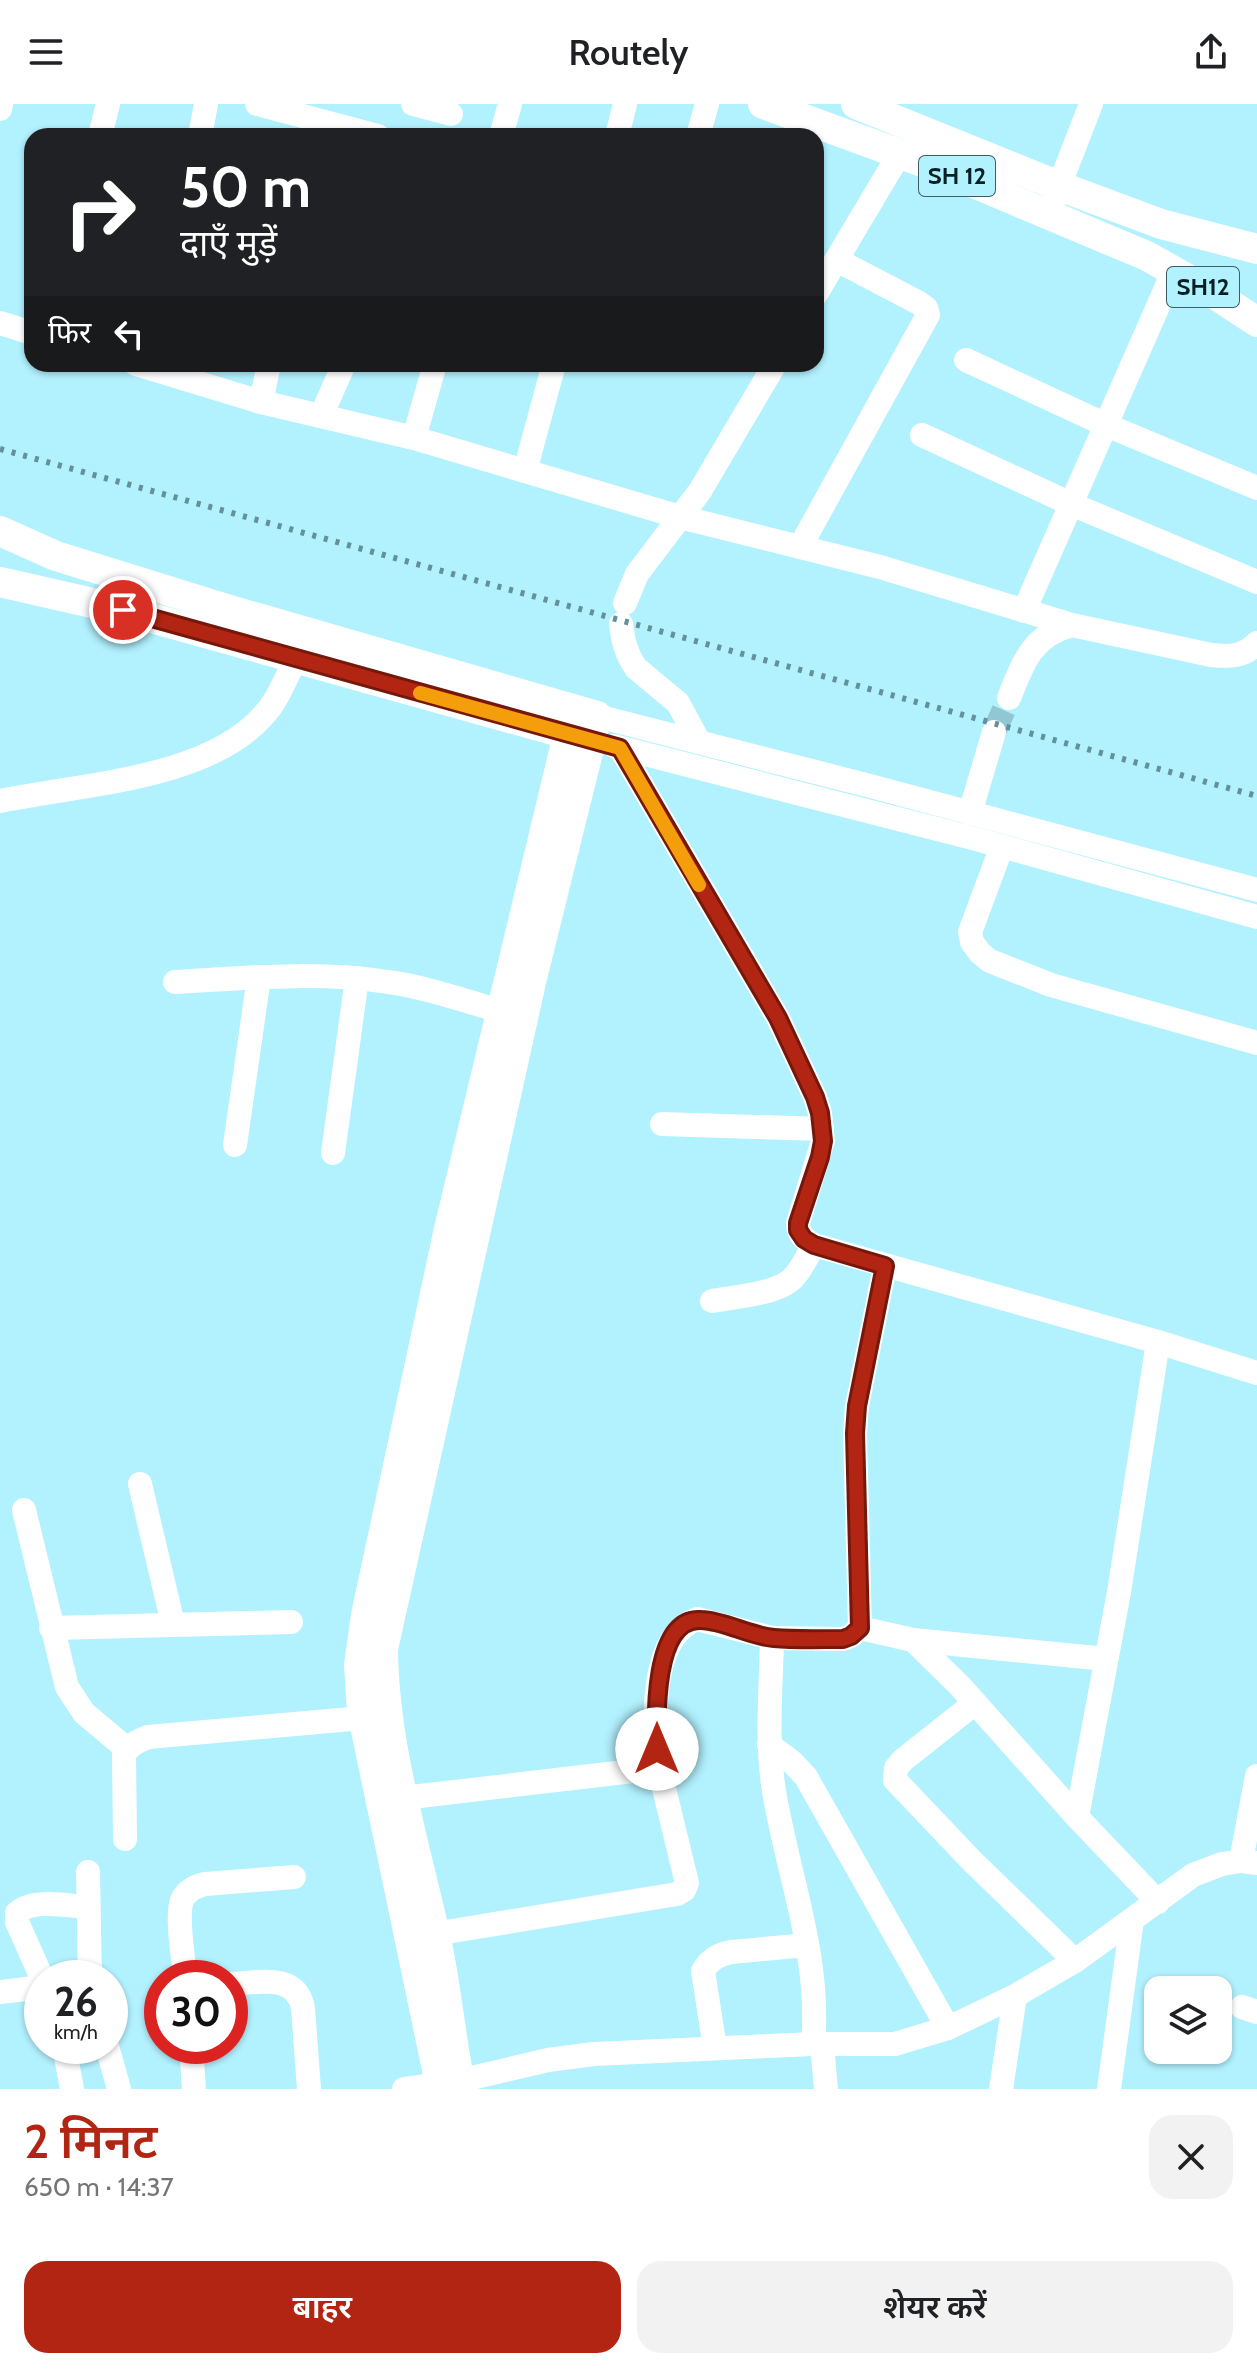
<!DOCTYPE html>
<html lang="hi">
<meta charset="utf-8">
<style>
:root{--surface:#fff;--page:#f2f2f2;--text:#202124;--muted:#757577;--accent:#b32513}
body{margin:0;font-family:Cabin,"Noto Sans Devanagari",sans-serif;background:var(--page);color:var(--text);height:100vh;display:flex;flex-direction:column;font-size:30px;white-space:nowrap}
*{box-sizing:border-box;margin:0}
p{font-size:26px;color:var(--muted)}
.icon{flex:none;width:44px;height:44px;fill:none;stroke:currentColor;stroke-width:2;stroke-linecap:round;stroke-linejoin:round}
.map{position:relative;height:1985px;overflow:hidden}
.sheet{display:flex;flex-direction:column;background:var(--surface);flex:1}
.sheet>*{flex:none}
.guide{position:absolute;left:24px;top:24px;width:800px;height:244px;border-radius:24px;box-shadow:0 2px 6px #0004;background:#202124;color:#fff;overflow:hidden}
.fabs{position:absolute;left:1144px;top:1872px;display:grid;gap:16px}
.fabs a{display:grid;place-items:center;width:88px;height:88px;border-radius:16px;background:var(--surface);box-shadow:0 2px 6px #0004;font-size:40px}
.speed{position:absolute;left:24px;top:1856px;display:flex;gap:16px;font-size:40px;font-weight:700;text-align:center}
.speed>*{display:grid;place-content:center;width:104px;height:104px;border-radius:50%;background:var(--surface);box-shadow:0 2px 6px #0004;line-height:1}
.speed small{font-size:20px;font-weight:400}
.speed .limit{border:12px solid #d22;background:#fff;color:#111}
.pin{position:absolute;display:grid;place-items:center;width:68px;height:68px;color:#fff;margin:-34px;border:4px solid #fff;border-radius:50%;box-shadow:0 2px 8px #0007}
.me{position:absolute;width:88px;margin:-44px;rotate:0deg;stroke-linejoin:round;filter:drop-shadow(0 0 6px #0008)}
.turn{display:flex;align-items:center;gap:28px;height:168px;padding:0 24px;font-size:36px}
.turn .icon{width:104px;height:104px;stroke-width:2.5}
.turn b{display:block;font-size:56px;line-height:68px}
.then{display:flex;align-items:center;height:76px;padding:0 24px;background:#0003;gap:16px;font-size:30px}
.round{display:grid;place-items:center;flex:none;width:84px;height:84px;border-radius:24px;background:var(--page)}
.overview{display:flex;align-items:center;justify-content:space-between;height:136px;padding:0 24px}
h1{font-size:48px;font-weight:600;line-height:60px;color:var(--accent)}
.button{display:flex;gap:16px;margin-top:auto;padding:16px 24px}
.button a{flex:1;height:92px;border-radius:24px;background:var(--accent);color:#fff;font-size:32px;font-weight:600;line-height:92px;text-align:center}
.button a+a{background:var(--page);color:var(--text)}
header{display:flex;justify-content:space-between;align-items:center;height:104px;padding:0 24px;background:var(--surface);font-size:36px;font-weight:600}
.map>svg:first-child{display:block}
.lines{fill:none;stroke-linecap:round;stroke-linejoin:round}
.minor-tunnel{stroke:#90c7d2;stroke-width:24;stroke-dasharray:24 12;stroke-linecap:butt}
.minor{stroke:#fff;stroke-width:24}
.major{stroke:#fff;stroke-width:30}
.rail{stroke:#63919a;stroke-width:6;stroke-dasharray:4 8;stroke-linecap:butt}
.route-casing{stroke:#74180c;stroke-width:20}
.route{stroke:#b32513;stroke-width:14}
.slow{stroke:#f59e0b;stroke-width:14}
.labels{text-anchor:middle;stroke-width:6;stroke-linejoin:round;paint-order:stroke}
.shield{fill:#b2f1fe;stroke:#3a5f65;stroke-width:2}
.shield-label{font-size:24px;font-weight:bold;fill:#062024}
</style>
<header><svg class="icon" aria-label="menu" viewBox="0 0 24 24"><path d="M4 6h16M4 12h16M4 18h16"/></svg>Routely<svg class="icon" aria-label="share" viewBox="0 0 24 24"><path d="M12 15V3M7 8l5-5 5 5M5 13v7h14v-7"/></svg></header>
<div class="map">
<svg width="1257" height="1985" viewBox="0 0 1257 1985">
<rect width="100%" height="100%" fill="#b2f1fe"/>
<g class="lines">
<polyline class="minor-tunnel" points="994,628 1009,594"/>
<g class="minor">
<polyline points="257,0 378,32"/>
<polyline points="413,0 451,10"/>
<polyline points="0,5 1,0"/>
<polyline points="100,32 108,0"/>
<polyline points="200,32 206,0"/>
<polyline points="501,32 510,0"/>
<polyline points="617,32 625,0"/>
<polyline points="698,32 707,0"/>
<polyline points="1053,98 1091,0"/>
<polyline points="816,190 900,49"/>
<polyline points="0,219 32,229"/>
<polyline points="966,256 1106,321 1257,384"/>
<polyline points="136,260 261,298 414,334 680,413 880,463 1072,521"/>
<polyline points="261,298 269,260"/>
<polyline points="321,312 344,260"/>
<polyline points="922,331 1071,400 1257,478"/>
<polyline points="414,334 435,260"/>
<polyline points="525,367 554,260"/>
<polyline points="800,443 928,211 926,204 919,199 837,156"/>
<polyline points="625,499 637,470 700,387 775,260"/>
<polyline points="1024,507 1174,166"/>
<path d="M621 520C623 536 626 550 636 564L678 599 699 638"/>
<path d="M1009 594C1023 559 1032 531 1072 521L1211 551C1230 553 1243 553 1257 539"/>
<polyline points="597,612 878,684 1257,786"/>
<polyline points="614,642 976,735 1257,813"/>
<path d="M620 644 778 914 815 993 820 1009 823 1037 798 1119C798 1131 804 1135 814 1141L1158 1238 1257 1269"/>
<path d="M0 697C80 680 206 676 263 612 278 596 286 574 296 554"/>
<polyline points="970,709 994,628"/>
<polyline points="1002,742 970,828 972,838 980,849 990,857 1051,881 1257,939"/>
<path d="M175 878C245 874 318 867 388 878 426 883 464 897 501 907"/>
<polyline points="662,1020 822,1025"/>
<polyline points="235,1041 259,873"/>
<polyline points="333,1049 357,874"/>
<path d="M712 1197C734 1193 778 1190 793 1174 802 1165 807 1152 814 1141"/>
<polyline points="140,1380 173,1520"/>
<polyline points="24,1406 67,1583 84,1609 127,1645"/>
<polyline points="51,1524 291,1518"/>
<polyline points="860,1524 913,1536 960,1582 1077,1713 1158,1798"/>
<polyline points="913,1536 1106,1555"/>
<polyline points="975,1599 903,1656 896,1664 895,1676 971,1756 1075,1857"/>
<polyline points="769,1641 792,1658 806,1673 948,1924"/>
<polyline points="403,1694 659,1664"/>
<polyline points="1077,1713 1119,1488 1158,1238"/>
<path d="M125 1735 124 1651C129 1641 138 1637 148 1633L363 1614"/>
<polyline points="1241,1757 1257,1672"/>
<polyline points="88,1768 90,1874"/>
<path d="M434 1830 677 1790 684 1786 687 1779 659 1664C654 1622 648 1533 697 1515L772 1534"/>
<path d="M42 1874 17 1818V1809C32 1794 69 1802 88 1803"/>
<path d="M185 1874C184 1856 175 1809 183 1794 188 1786 196 1782 205 1780L294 1773"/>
<path d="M230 1880C258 1879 296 1868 303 1904L309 1985"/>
<polyline points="0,1888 42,1883"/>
<polyline points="1242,1903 1257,1908"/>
<path d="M813 1940C821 1852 788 1772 774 1687 766 1637 771 1585 772 1534L843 1535 851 1532 860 1524 855 1329 857 1302 885 1162"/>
<polyline points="822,1940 826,1985"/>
<polyline points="64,1942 72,1985"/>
<polyline points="107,1942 119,1985"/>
<polyline points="191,1942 194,1985"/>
<path d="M715 1944 703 1867C710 1855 718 1851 731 1848L807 1841"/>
<polyline points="404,1985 459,1977 548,1956 594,1950 813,1940 895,1940 948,1924 1015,1892 1075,1857 1193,1771 1222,1760 1241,1757 1257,1759"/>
<polyline points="1001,1985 1015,1892"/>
<polyline points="1109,1985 1132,1816"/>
</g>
<g class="major">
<polyline points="763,0 933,62 1147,152 1216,191 1257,218"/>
<polyline points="856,0 1059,82 1161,120 1257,145"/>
<path d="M0 427 56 452 230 506 597 612 531 878 383 1545C384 1646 416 1742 437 1840 447 1888 451 1937 461 1985"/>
<polyline points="0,478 123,506 585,635"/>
<polyline points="439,1975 362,1607 359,1561 366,1511 449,1125 574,606"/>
</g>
<polyline class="rail" points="0,345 1257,692"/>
</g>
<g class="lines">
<g class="route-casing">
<path id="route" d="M123 506 620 644 778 914 815 993 820 1009 823 1037 820 1053 798 1119V1126L804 1135 814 1141 885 1162 857 1302 855 1329 860 1524 851 1532 843 1535C820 1535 796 1536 774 1534 749 1532 726 1517 701 1516 653 1513 656 1614 657 1645"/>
</g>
<use href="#route" class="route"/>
<polyline class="slow" points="420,589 620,644 699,781"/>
</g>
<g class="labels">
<g class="shield">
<rect x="919" y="52" width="76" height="40" rx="6"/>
<rect x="1167" y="163" width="72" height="40" rx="6"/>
</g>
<g class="shield-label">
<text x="957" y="80">SH 12</text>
<text x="1203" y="191">SH12</text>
</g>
</g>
</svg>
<div class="fabs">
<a><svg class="icon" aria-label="layers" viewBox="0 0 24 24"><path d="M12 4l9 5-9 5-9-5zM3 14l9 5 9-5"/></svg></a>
</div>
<div class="speed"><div>26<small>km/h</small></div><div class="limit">30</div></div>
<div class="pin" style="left:123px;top:506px;background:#d93025"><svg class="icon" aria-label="arrive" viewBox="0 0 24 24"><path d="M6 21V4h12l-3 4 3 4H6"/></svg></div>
<svg class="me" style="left:657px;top:1645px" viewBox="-20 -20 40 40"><circle r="19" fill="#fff"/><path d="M0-13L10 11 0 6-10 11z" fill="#b32513"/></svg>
<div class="guide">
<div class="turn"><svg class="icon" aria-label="right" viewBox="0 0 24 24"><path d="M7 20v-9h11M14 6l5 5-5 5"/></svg><div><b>50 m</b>दाएँ मुड़ें</div></div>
<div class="then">फिर<svg class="icon" aria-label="left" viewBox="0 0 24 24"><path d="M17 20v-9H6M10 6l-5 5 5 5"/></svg></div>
</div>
</div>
<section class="sheet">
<div class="overview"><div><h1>2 मिनट</h1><p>650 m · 14:37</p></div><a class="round"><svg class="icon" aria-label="close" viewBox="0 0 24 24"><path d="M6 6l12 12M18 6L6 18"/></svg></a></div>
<div class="button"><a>बाहर</a><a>शेयर करें</a></div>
</section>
